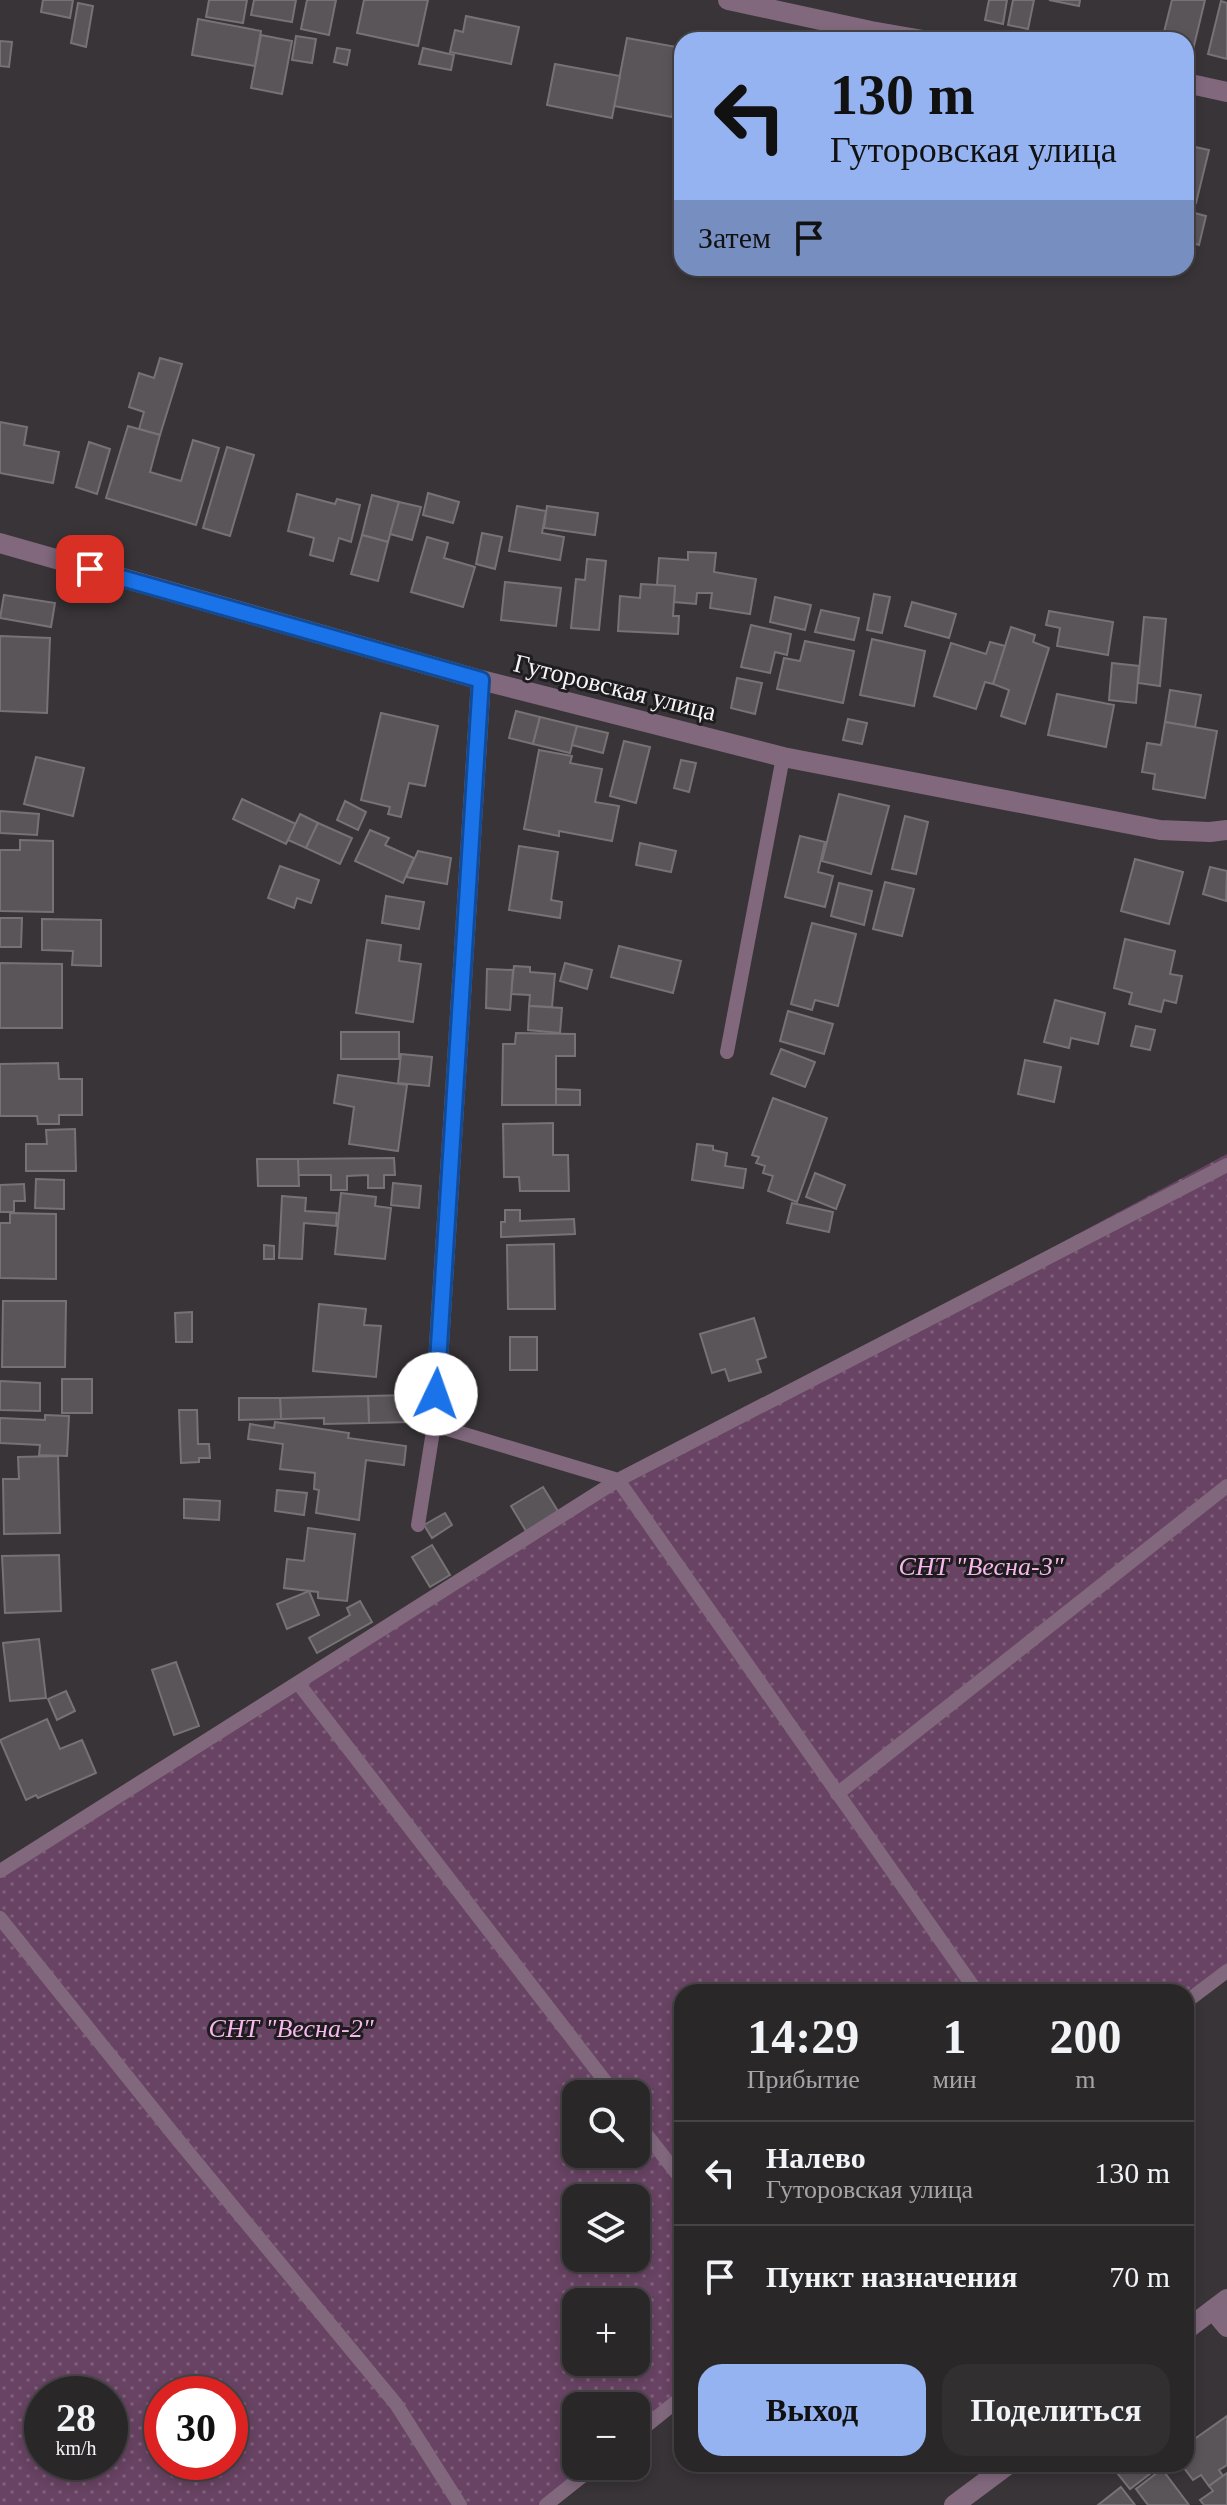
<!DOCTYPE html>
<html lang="ru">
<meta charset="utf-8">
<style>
:root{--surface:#2a2729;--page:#322f31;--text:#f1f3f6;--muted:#a5a5a8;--line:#464446;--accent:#95b2f1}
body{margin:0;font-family:"Times New Roman",serif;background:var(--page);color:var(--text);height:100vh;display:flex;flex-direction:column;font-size:30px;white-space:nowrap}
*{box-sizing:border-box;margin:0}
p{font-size:26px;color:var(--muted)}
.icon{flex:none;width:44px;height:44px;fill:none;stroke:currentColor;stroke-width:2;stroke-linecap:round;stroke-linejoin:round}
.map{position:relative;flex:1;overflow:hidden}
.panel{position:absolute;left:674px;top:1984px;width:520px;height:488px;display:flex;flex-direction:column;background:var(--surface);border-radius:24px;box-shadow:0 4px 12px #0003,0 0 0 2px var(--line)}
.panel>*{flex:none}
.hud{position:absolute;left:674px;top:32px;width:520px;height:244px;border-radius:24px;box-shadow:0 4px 12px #0003,0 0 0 2px var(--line);background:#95b2f1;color:#111;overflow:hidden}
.fabs{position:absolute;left:562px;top:2080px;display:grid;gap:16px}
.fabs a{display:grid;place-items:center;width:88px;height:88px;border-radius:16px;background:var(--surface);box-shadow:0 4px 12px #0003,0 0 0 2px var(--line);font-size:40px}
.speed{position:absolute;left:24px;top:2376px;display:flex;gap:16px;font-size:40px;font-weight:700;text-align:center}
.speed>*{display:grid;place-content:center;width:104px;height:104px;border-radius:50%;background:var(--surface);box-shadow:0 4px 12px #0003,0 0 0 2px var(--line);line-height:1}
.speed small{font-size:20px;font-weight:400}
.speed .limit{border:12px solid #d22;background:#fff;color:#111}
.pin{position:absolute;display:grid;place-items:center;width:68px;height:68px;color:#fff;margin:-34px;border-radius:16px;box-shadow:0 4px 12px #0006}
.me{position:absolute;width:88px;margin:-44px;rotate:3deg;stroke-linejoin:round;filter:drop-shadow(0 0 6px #0008)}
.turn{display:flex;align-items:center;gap:28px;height:168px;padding:0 24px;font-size:36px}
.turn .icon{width:104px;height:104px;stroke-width:2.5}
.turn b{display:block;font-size:56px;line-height:68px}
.then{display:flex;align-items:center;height:76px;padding:0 24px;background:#0003;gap:16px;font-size:30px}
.eta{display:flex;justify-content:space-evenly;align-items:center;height:136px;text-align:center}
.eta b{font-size:48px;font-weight:700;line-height:56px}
.cta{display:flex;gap:16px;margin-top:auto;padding:16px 24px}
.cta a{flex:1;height:92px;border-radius:24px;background:var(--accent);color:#111;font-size:32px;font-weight:700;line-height:92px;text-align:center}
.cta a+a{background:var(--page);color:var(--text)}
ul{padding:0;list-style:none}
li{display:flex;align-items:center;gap:24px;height:104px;padding:0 24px;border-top:2px solid var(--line)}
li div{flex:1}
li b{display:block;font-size:30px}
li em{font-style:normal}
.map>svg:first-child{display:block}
.garden{fill:url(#garden-dots);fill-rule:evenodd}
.building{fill:#5a5559;stroke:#777276;stroke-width:2}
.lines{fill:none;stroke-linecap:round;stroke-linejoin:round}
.lane{stroke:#81687d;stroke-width:14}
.street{stroke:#81687d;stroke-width:20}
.route-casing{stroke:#114b97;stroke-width:20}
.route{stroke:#1a73e8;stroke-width:14}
.labels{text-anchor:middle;stroke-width:6;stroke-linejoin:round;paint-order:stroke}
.street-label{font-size:26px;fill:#f7f4f6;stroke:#1e1c1e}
.park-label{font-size:26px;font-style:italic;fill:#f7b6ec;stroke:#1e1c1e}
</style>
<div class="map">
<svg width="1227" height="2505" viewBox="0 0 1227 2505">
<defs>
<pattern id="garden-dots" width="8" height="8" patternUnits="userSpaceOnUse" patternTransform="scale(2)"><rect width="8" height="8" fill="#684363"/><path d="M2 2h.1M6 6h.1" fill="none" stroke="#7e5f7a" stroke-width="1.8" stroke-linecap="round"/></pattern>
</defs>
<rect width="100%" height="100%" fill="#383437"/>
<path class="garden" d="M1227 1154V1971L1186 2002V1992H682V2397L636 2434V2406H576V2466H595L546 2505H0V1868L618 1480ZM576 2094H636V2154H576ZM576 2198H636V2258H576ZM576 2302H636V2362H576ZM42 2394H110V2462H42ZM162 2394H230V2462H162Z"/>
<g class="building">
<polygon points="43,0 73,0 70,18 41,12"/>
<polygon points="209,0 247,0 243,23 206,17"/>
<polygon points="254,0 296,0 292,22 251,15"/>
<polygon points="307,0 336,0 329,35 301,29"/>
<polygon points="364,0 428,0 418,46 357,33"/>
<polygon points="989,0 1007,0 1003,24 985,20"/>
<polygon points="1013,0 1034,0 1028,29 1008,25"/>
<polygon points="1049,0 1080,0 1079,6"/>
<polygon points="1172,0 1205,0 1192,54 1186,52 1186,40 1162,40"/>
<polygon points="1221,1 1227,3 1227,59 1208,54"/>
<polygon points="78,3 93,6 86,47 71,43"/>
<polygon points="466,16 519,27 511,64 450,52 455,30 463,32"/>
<polygon points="198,19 261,31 255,66 192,55"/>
<polygon points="261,35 292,41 282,94 251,88"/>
<polygon points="296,36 316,39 312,63 292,60"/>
<polygon points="627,38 682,48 682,66 672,117 614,106"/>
<polygon points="0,41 12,42 9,67 0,66"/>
<polygon points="337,48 350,50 347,65 334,62"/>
<polygon points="423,48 454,55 451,70 419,64"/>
<polygon points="555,64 620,76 612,118 547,105"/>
<polygon points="1186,145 1209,150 1196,203 1186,200"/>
<polygon points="1187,211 1206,216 1199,245 1186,241"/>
<polygon points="160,358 182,364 160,435 139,429 144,412 129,407 139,373 154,378"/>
<polygon points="0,422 27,427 24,445 59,452 53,483 0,473"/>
<polygon points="128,426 160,435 150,472 181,481 193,440 219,448 196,525 106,498"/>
<polygon points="89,442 110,449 97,494 76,487"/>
<polygon points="227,447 254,455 230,536 203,528"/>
<polygon points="428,493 459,502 453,523 423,515"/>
<polygon points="297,494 335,504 337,499 360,505 351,542 339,538 333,561 310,555 314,538 288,531"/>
<polygon points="372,495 399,502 388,542 362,535"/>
<polygon points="399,502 421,507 412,540 390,534"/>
<polygon points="517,506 546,511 542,533 564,537 560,560 509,551"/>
<polygon points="547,506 598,513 595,535 544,528"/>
<polygon points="482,533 502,537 495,569 476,564"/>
<polygon points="362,535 388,542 378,581 351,574"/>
<polygon points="427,537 448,543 444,558 475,567 463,607 411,592"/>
<polygon points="688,552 716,553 714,572 756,579 750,614 710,608 712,593 697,593 696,604 674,602 675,586 657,585 659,558 688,560"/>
<polygon points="587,559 606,561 599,630 571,628 576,579 585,580"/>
<polygon points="505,582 561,588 556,626 501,620"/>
<polygon points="641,584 675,586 673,616 679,616 678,634 618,631 620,596 640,598"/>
<polygon points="874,594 890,597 882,633 867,630"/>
<polygon points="4,595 55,603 51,627 0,618"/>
<polygon points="775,597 811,605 805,630 770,622"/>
<polygon points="912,602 956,614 949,638 905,626"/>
<polygon points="821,610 859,618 854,640 815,632"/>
<polygon points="1049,611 1113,622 1108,655 1057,646 1060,628 1046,625"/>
<polygon points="1144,617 1166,619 1160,686 1138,683"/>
<polygon points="751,625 791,634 787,655 775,652 770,673 741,667"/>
<polygon points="1011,627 1035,635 1033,642 1049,648 1025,724 1001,716 1009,690 993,684"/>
<polygon points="0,636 50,638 47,713 0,711"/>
<polygon points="872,639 925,651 914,706 860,695"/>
<polygon points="805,641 854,651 843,703 777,689 784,658 800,661"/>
<polygon points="990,642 1005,646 993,684 985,682 976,709 934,696 951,643 986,654"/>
<polygon points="1112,663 1139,666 1136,703 1109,700"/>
<polygon points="737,678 762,683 755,714 731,708"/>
<polygon points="1170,690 1201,695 1195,727 1165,722"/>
<polygon points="1057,694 1114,705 1106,747 1048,735"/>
<polygon points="516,711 540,717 533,744 509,738"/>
<polygon points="381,713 438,726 425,786 409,783 401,817 388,814 390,807 361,800"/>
<polygon points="540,717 577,726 570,753 533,744"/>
<polygon points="848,719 867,723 862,744 843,740"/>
<polygon points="1165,722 1217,731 1205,798 1153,789 1155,774 1142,772 1147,743 1161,745"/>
<polygon points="577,726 608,733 603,753 572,745"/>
<polygon points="624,741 650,747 636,803 610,796"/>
<polygon points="539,750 572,756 570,763 602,769 595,802 619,806 612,841 559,831 559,836 524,829"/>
<polygon points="36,757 84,768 73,816 24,804"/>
<polygon points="681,760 696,763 689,792 674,788"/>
<polygon points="839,794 889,806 871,874 822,861"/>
<polygon points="242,799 296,824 286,844 233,819"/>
<polygon points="345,801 366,812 358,830 337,820"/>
<polygon points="0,811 39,814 37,835 0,833"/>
<polygon points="300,814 318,823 306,848 288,840"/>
<polygon points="905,816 928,822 916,874 892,869"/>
<polygon points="318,823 352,838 340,864 306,848"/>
<polygon points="370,830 389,838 385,845 414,858 403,883 355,861"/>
<polygon points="800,836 825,842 818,872 833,876 825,907 785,897"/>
<polygon points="20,840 53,841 53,912 0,911 0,850 20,850"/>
<polygon points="640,843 676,851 671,872 636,865"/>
<polygon points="519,846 558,852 551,900 562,902 560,918 509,910"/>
<polygon points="418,851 451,858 447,884 406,877"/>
<polygon points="1135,859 1183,872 1169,924 1121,911"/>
<polygon points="280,866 319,880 311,903 297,898 294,908 268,898"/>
<polygon points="1210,867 1227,871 1226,901 1203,894"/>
<polygon points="885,882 914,889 902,936 873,929"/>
<polygon points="839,883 872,891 864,925 831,916"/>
<polygon points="386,896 424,902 419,929 382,923"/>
<polygon points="0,918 22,918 21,947 0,947"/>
<polygon points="42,919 101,920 101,966 72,965 73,951 42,950"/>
<polygon points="812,923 856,934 838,1006 815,1000 812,1010 791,1004"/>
<polygon points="1125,939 1175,951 1170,974 1182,976 1176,1003 1164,1000 1161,1012 1129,1004 1132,993 1114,988"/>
<polygon points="367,940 401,945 399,961 421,964 413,1022 356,1013"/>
<polygon points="619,946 681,961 673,993 611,977"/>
<polygon points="0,963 62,964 62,1028 0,1028"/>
<polygon points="565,963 592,970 587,989 560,981"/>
<polygon points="514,966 530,967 530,972 555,974 552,1007 529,1006 530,995 511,994"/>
<polygon points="487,969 513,970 510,1010 486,1008"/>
<polygon points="1055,1000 1105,1013 1098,1044 1071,1038 1069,1048 1044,1042"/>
<polygon points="529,1006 562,1008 560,1033 528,1030"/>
<polygon points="788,1011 833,1024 824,1054 780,1041"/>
<polygon points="1136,1026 1155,1030 1150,1050 1131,1046"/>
<rect x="341" y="1032" width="58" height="27"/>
<polygon points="516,1033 575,1034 575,1056 556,1056 556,1105 502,1105 503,1044 515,1044"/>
<polygon points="781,1049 815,1062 805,1087 771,1074"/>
<polygon points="401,1054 432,1057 429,1086 398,1083"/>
<polygon points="1025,1060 1061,1067 1054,1102 1018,1094"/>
<polygon points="58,1063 59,1079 82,1079 82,1115 59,1115 59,1124 38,1124 37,1116 0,1116 0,1064"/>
<polygon points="338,1075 407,1085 398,1151 349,1144 354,1107 334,1103"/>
<polygon points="556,1089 580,1090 580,1105 556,1105"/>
<polygon points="773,1098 827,1118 797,1202 768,1191 773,1176 763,1173 765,1166 756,1163 759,1157 752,1155"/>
<polygon points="553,1123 553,1155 568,1155 569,1191 520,1191 519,1177 504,1177 503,1124"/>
<polygon points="75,1129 76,1171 26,1171 26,1144 47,1144 46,1130"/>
<polygon points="697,1144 713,1146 713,1150 727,1153 725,1166 746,1169 743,1188 692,1180"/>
<polygon points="394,1158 395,1175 384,1175 384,1188 368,1188 368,1175 347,1176 347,1190 331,1190 331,1175 298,1175 298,1159"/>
<polygon points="257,1159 298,1159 299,1186 258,1186"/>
<polygon points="815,1173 845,1185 836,1209 806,1197"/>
<polygon points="36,1179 64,1180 64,1209 35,1208"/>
<polygon points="393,1183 421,1186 419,1208 391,1205"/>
<polygon points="24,1184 25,1201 14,1201 14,1212 0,1212 0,1185"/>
<polygon points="341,1193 376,1197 375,1206 391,1208 385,1259 335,1254"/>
<polygon points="282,1196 306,1198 305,1211 337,1213 336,1226 304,1223 302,1259 279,1258"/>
<polygon points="792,1203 833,1212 829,1232 787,1223"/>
<polygon points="505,1210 520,1210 520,1221 574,1219 575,1234 501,1237 501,1222 505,1222"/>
<polygon points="10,1213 56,1214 56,1279 0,1278 0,1223 10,1223"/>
<polygon points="554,1244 555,1309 508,1309 507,1245"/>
<polygon points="264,1245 274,1246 274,1259 264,1259"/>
<polygon points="3,1301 66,1301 65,1367 2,1367"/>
<polygon points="319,1304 366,1309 364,1325 381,1326 376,1377 313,1371"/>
<polygon points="192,1312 192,1342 176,1342 175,1313"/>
<polygon points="754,1318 766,1357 757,1360 761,1372 729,1381 725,1369 712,1373 700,1334"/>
<rect x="510" y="1337" width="27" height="33"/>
<rect x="62" y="1379" width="30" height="34"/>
<polygon points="0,1381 40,1383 40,1411 0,1410"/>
<polygon points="409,1395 410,1422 369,1423 368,1396"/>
<polygon points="368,1396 369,1423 324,1424 324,1418 281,1419 280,1398"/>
<polygon points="239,1398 280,1398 281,1419 239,1420"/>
<polygon points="179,1410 197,1410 198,1444 209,1444 210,1458 199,1458 199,1462 181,1463"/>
<polygon points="45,1415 69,1416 67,1456 39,1455 40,1445 0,1443 0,1418 45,1420"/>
<polygon points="275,1422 349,1433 348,1438 406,1446 404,1465 366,1460 359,1520 316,1513 319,1490 314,1489 315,1473 280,1469 283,1444 248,1439 250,1424 274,1428"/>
<polygon points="58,1456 60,1533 4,1534 3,1479 19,1479 18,1457"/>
<polygon points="543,1487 561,1516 529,1536 511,1506"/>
<polygon points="277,1490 307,1493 304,1515 275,1511"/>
<polygon points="184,1499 220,1501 219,1520 184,1518"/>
<polygon points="445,1513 452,1525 432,1538 424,1525"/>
<polygon points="308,1528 355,1534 347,1601 318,1598 318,1592 284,1588 287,1559 304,1561"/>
<polygon points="432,1545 450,1575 430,1587 412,1557"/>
<polygon points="59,1555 61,1611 5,1613 2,1556"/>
<polygon points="309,1591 319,1615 287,1629 277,1604"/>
<polygon points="360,1601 372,1622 317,1653 309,1638 350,1615 347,1608"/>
<polygon points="39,1639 46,1698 10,1701 3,1643"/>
<polygon points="176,1662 199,1726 174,1735 152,1670"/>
<polygon points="66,1691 75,1711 57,1720 48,1699"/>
<polygon points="47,1719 60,1749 82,1740 96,1773 38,1798 36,1795 26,1800 0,1740"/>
<polygon points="1227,2416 1227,2465 1219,2470 1223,2476 1209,2486 1201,2475 1193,2480 1181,2464 1186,2464 1186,2445"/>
<polygon points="1110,2464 1157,2464 1159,2467 1130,2489"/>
<polygon points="1162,2469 1189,2505 1148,2505 1136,2489"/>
<polygon points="1227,2473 1227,2505 1204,2505 1200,2500 1213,2491 1209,2486"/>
<polygon points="1121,2487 1135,2505 1098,2505"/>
</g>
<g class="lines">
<g class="lane">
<polyline points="727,1052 783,757"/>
<polyline points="418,1525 434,1425 618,1480 1227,1165"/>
<polyline points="298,1683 615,2094"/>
<polyline points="837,1794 1227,1486"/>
<polyline points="0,1871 618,1480 977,1992"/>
<polyline points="0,1918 178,2140 396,2404 460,2505"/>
<polyline points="1186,2002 1227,1971"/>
<polyline points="636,2121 682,2180"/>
<polyline points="636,2434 682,2397"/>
<polyline points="546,2505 595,2466"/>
</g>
<g class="street">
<polyline points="728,0 871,31 923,40"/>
<polyline points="1186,83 1227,92"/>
<polyline points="0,543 481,680 783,757 1160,830 1210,832 1227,830"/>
<polyline points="434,1425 481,680"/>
<polyline points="1213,2310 1227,2327"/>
<polyline points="1186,2330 1227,2299"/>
<polyline points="954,2505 1009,2464"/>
</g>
</g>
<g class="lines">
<g class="route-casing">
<polyline id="route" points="90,569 481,680 436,1394"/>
</g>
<use href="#route" class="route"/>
</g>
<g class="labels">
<g class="street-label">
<text transform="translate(615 687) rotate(14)" y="9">Гуторовская улица</text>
</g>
<g class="park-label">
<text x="981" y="1575">СНТ "Весна-3"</text>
<text x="291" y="2037">СНТ "Весна-2"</text>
</g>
</g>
</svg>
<div class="fabs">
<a><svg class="icon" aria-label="search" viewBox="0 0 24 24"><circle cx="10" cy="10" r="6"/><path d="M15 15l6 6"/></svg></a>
<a><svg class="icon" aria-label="layers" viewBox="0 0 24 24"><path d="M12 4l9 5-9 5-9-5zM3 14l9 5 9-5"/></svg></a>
<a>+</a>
<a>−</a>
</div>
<div class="speed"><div>28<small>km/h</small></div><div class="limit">30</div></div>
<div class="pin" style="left:90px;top:569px;background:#d93025"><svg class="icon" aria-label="arrive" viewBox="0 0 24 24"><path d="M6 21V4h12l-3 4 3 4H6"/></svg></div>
<svg class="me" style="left:436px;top:1394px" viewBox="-20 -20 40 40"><circle r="19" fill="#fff"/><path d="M0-13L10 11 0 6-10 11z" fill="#1a73e8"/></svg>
<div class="hud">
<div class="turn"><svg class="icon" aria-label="left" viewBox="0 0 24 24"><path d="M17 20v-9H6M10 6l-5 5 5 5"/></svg><div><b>130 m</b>Гуторовская улица</div></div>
<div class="then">Затем<svg class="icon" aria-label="arrive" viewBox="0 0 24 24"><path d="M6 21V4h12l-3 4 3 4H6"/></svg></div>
</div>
<section class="panel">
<div class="eta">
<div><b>14:29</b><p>Прибытие</p></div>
<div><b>1</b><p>мин</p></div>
<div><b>200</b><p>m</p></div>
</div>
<ul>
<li><svg class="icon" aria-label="left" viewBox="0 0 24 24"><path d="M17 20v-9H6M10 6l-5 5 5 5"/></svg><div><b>Налево</b><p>Гуторовская улица</p></div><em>130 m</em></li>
<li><svg class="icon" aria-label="arrive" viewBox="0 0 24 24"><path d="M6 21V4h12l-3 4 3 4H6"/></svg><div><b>Пункт назначения</b></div><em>70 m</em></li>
</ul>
<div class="cta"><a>Выход</a><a>Поделиться</a></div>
</section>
</div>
